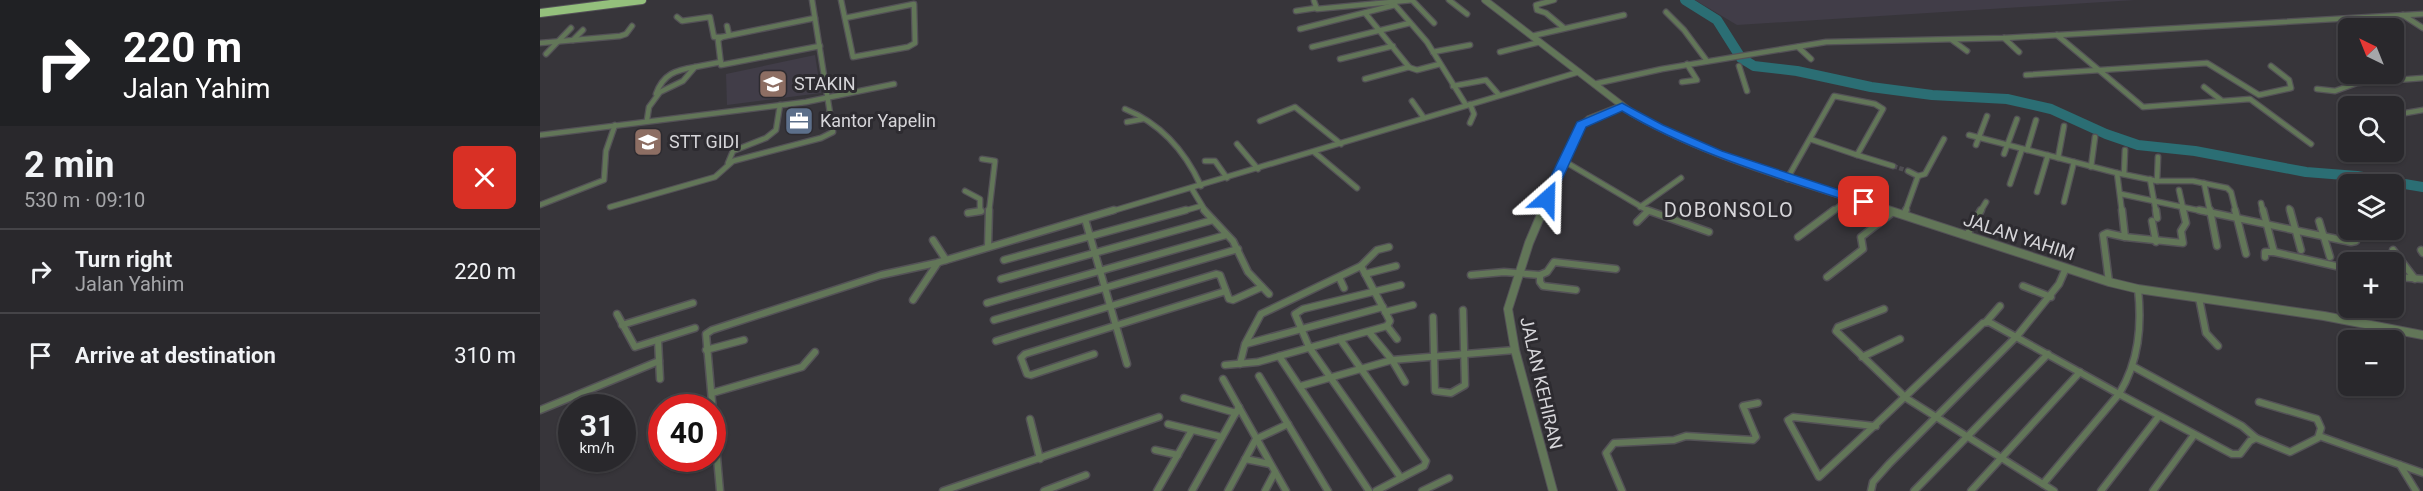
<!DOCTYPE html>
<meta charset="utf-8">
<style>
:root{--surface:#29282c;--page:#313034;--text:#f1f3f6;--muted:#a5a6a9;--line:#454448}
body{margin:0;font-family:Roboto,sans-serif;background:var(--page);color:var(--text);height:100vh;display:flex;flex-direction:column;font-size:22px;white-space:nowrap}
*{box-sizing:border-box;margin:0}
p{font-size:20px;color:var(--muted)}
.icon{flex:none;width:33px;height:33px;fill:none;stroke:currentColor;stroke-width:2;stroke-linecap:round;stroke-linejoin:round}
.map{position:relative;flex:1;overflow:hidden}
.drawer{display:flex;flex-direction:column;background:var(--surface);width:540px}
.drawer>*{flex:none}
.banner{background:#202124;color:#fff;overflow:hidden}
.needle{width:39px;rotate:317deg}
.buttons{position:absolute;left:1798px;top:18px;display:grid;gap:12px}
.buttons a{display:grid;place-items:center;width:66px;height:66px;border-radius:9px;background:var(--surface);box-shadow:0 2px 4px #0004,0 0 0 2px var(--line);font-size:30px}
.speed{position:absolute;left:18px;top:394px;display:flex;gap:12px;font-size:30px;font-weight:700;text-align:center}
.speed>*{display:grid;place-content:center;width:78px;height:78px;border-radius:50%;background:var(--surface);box-shadow:0 2px 4px #0004,0 0 0 2px var(--line);line-height:1}
.speed small{font-size:15px;font-weight:400}
.speed .limit{border:9px solid #d22;background:#fff;color:#111}
.pin{position:absolute;display:grid;place-items:center;width:51px;height:51px;color:#fff;margin:-26px;border-radius:12px;box-shadow:0 3px 9px #0006}
.me{position:absolute;width:66px;margin:-33px;rotate:25deg;stroke-linejoin:round;filter:drop-shadow(0 0 4px #0008)}
.turn{display:flex;align-items:center;gap:21px;height:126px;padding:0 24px;font-size:27px}
.turn .icon{width:78px;height:78px;stroke-width:2.5}
.turn b{display:block;font-size:42px;line-height:51px}
.round{display:grid;place-items:center;flex:none;width:63px;height:63px;border-radius:9px;background:var(--page)}
.summary{display:flex;align-items:center;justify-content:space-between;height:102px;padding:0 24px}
h1{font-size:36px;font-weight:700;line-height:45px}
ul{padding:0;list-style:none}
li{display:flex;align-items:center;gap:18px;height:84px;padding:0 24px;border-top:2px solid var(--line)}
li div{flex:1}
li b{display:block;font-size:22px}
li em{font-style:normal}
main{display:flex;flex:1;min-height:0}
.map>svg:first-child{display:block}
.built{fill:#413d48}
.lines{fill:none;stroke-linecap:round;stroke-linejoin:round}
.river{stroke:#2b6e74;stroke-width:10}
.minor-tunnel{stroke:#4f4d52;stroke-width:4.5;stroke-dasharray:4.5 2;stroke-linecap:butt}
.minor-far1-casing{stroke:#545257;stroke-width:7}
.minor-casing{stroke:#545257;stroke-width:9}
.tertiary-far1-casing{stroke:#545257;stroke-width:8}
.tertiary-casing{stroke:#545257;stroke-width:10}
.trunk-casing{stroke:#545257;stroke-width:10}
.minor-far1{stroke:#627658;stroke-width:4.5}
.minor{stroke:#627658;stroke-width:6}
.tertiary-far1{stroke:#627658;stroke-width:6}
.tertiary{stroke:#627658;stroke-width:8}
.trunk{stroke:#94c07c;stroke-width:8}
.route{fill:#1a73e8;stroke:#114b97;stroke-width:1.5}
.labels{text-anchor:middle;stroke-width:6;stroke-linejoin:round;paint-order:stroke}
.poi-label{font-size:18px;fill:#d6d5d9;stroke:#2d2b30;text-anchor:start}
.street-label{font-size:18px;fill:#d6d5d9;stroke:#2d2b30}
.neighbourhood-label{font-size:20px;letter-spacing:1.5px;fill:#d6d5d9;stroke:#2d2b30}
</style>
<main>
<section class="drawer">
<div class="banner">
<div class="turn"><svg class="icon" aria-label="right" viewBox="0 0 24 24"><path d="M7 20v-9h11M14 6l5 5-5 5"/></svg><div><b>220 m</b>Jalan Yahim</div></div>
</div>
<div class="summary"><div><h1>2 min</h1><p>530 m · 09:10</p></div><a class="round" style="background:#d93025;color:#fff"><svg class="icon" aria-label="close" viewBox="0 0 24 24"><path d="M6 6l12 12M18 6L6 18"/></svg></a></div>
<ul>
<li><svg class="icon" aria-label="right" viewBox="0 0 24 24"><path d="M7 20v-9h11M14 6l5 5-5 5"/></svg><div><b>Turn right</b><p>Jalan Yahim</p></div><em>220 m</em></li>
<li><svg class="icon" aria-label="arrive" viewBox="0 0 24 24"><path d="M6 21V4h12l-3 4 3 4H6"/></svg><div><b>Arrive at destination</b></div><em>310 m</em></li>
</ul>
</section>
<div class="map">
<svg width="1883" height="491" viewBox="0 0 1883 491">
<rect width="100%" height="100%" fill="#37353a"/>
<g class="built">
<polygon points="1155,0 1595,0 1197,25"/>
<polygon points="275,55 281,93 187,105 186,74"/>
</g>
<g class="lines">
<polyline class="river" points="1145,0 1177,20 1201,58 1214,66 1257,71 1331,87 1392,95 1467,99 1511,109 1566,134 1598,145 1655,151 1766,172 1817,176 1883,187"/>
<polyline class="minor-tunnel" points="1353,166 1368,171"/>
<g class="minor-far1-casing">
<g id="minor-far1">
<polyline points="301,0 313,57 368,47 375,43 374,4 305,18"/>
<polyline points="872,0 894,23"/>
<polyline points="909,0 927,14"/>
<polyline points="1014,0 996,5 997,10 1006,13 1024,28"/>
<polyline points="774,1 777,9 873,0"/>
<polyline points="855,5 887,42 926,105"/>
<polyline points="756,11 776,8"/>
<polyline points="1126,12 1144,30 1167,61"/>
<polyline points="825,13 869,67 825,79"/>
<polyline points="1863,15 1883,28"/>
<polyline points="137,17 142,21 170,17 174,37 182,37"/>
<polyline points="275,18 182,37 178,40 181,65 280,46"/>
<polyline points="187,26 189,35"/>
<polyline points="760,29 855,5"/>
<polyline points="1517,35 1603,107 1710,99 1771,144"/>
<polyline points="992,36 1084,15"/>
<polyline points="1464,38 1479,52"/>
<polyline points="33,40 43,30"/>
<polyline points="1412,40 1427,51"/>
<polyline points="0,43 80,36 86,34 92,26"/>
<polyline points="772,47 870,23"/>
<polyline points="1258,47 1271,59"/>
<polyline points="893,52 930,45"/>
<polyline points="960,52 1000,42"/>
<polyline points="6,54 31,28"/>
<polyline points="800,59 853,46"/>
<polyline points="1199,66 1207,91"/>
<polyline points="868,67 877,70 900,64"/>
<polyline points="1486,75 1667,63 1719,95 1751,88 1749,80 1731,66"/>
<polyline points="1142,82 1157,80 1147,64"/>
<polyline points="1054,84 1122,69 1286,42 1464,38 1883,14"/>
<polyline points="913,86 946,80 959,95"/>
<polyline points="1664,87 1681,100"/>
<polyline points="1777,89 1795,91 1817,83 1883,78"/>
<path d="M116 94C123 74 136 70 155 67"/>
<polyline points="872,101 884,118"/>
<polyline points="930,104 934,114 930,123"/>
<path d="M585 109C622 124 645 151 661 186"/>
<polyline points="1854,115 1883,110"/>
<polyline points="107,120 109,107 120,92 143,81 155,67 181,62"/>
<polyline points="720,121 755,107 801,144"/>
<polyline points="587,122 603,119"/>
<polyline points="0,135 266,102 354,84"/>
<polyline points="1429,135 1577,173 1582,212"/>
<polyline points="697,144 718,169"/>
<polyline points="1436,145 1447,116"/>
<polyline points="1487,150 1496,120"/>
<polyline points="774,152 817,188"/>
<polyline points="1464,154 1477,119"/>
<polyline points="1317,155 1353,166"/>
<polyline points="1518,158 1524,126"/>
<polyline points="442,159 455,161 449,212"/>
<polyline points="665,161 675,161 687,178"/>
<polyline points="1024,161 1110,212"/>
<polyline points="188,163 193,151 226,138 236,130 240,105"/>
<polyline points="1551,167 1555,137"/>
<polyline points="1577,173 1617,181 1653,181 1687,188 1691,192 1696,212"/>
<polyline points="1584,174 1585,150"/>
<polyline points="1378,176 1385,174 1404,139"/>
<polyline points="1247,179 1294,96 1335,104 1343,109 1317,155 1270,139"/>
<polyline points="1610,179 1616,212"/>
<polyline points="1617,181 1618,157"/>
<polyline points="1664,183 1670,212"/>
<polyline points="1470,184 1482,149"/>
<polyline points="652,189 666,212"/>
<polyline points="1639,190 1644,212"/>
<polyline points="425,191 440,199 440,211"/>
<polyline points="1497,192 1508,155"/>
<polyline points="1581,194 1666,212"/>
<polyline points="1524,202 1534,162"/>
<polyline points="1721,203 1723,212"/>
<polyline points="0,205 64,180 66,151 75,125"/>
<polyline points="70,207 175,177 193,161 281,138 293,132 272,0"/>
<polyline points="1100,207 1141,178"/>
<polyline points="1749,208 1750,212"/>
<polyline points="436,212 441,211"/>
<polyline points="569,212 1039,72"/>
<polyline points="640,212 661,206"/>
<polyline points="1292,212 1310,198"/>
<polyline points="1365,212 1378,176 1368,171"/>
<polyline points="1440,212 1446,202"/>
</g>
</g>
<g class="minor-casing">
<g id="minor">
<polyline points="664,210 693,241 708,272 729,294"/>
<polyline points="1107,210 1169,232"/>
<polyline points="1616,210 1617,218"/>
<polyline points="1659,210 1811,242 1816,241 1817,236"/>
<polyline points="1670,210 1677,246"/>
<polyline points="1695,210 1706,254"/>
<polyline points="1723,210 1734,252"/>
<polyline points="1750,210 1761,250"/>
<polyline points="428,213 441,211"/>
<polyline points="1364,215 1366,210"/>
<polyline points="545,219 587,364"/>
<polyline points="1612,221 1616,242"/>
<polyline points="1779,221 1790,257"/>
<polyline points="1097,222 1108,211"/>
<polyline points="1427,235 1441,210"/>
<polyline points="1258,237 1294,210"/>
<polyline points="1585,237 1643,243 1641,231 1646,223 1643,210"/>
<polyline points="393,240 406,260"/>
<polyline points="448,247 449,210"/>
<polyline points="1853,250 1875,279"/>
<polyline points="1881,250 1883,253"/>
<polyline points="1725,257 1725,252 1734,252 1809,269"/>
<polyline points="464,260 646,210"/>
<polyline points="821,266 850,321 847,326"/>
<polyline points="825,274 856,266"/>
<polyline points="931,275 964,272 1000,275 1007,272 1014,262 1076,269"/>
<polyline points="1000,275 1000,282 1003,286 1036,290"/>
<polyline points="799,277 804,288"/>
<polyline points="1287,277 1323,249 1321,237 1353,212"/>
<polyline points="1858,277 1883,279"/>
<polyline points="461,279 673,220"/>
<polyline points="1569,282 1563,235 1567,233 1585,237 1582,210"/>
<polyline points="861,285 763,309 755,314 769,347 861,478"/>
<polyline points="1483,286 1511,297"/>
<path d="M1598 289C1602 326 1599 361 1579 394L1692 454H1700L1710 441 1716 438 1750 452 1778 438 1781 428 1777 419 1719 402"/>
<polyline points="686,291 689,299 693,300 722,287"/>
<polyline points="1659,298 1666,333 1678,346"/>
<polyline points="373,300 397,264"/>
<polyline points="447,303 686,235"/>
<polyline points="1344,309 1298,327 1296,331 1366,398 1514,491"/>
<polyline points="845,312 873,305"/>
<polyline points="77,314 95,347 155,328"/>
<polyline points="893,317 895,391 911,393 925,385 923,310"/>
<polyline points="454,320 698,249"/>
<polyline points="1446,322 1460,306"/>
<polyline points="82,325 153,303"/>
<polyline points="847,326 857,339"/>
<polyline points="829,332 852,360 865,382"/>
<polyline points="800,339 886,461 884,466 836,491"/>
<polyline points="118,340 120,379"/>
<polyline points="456,341 676,274 680,275 686,291 485,354 481,358 487,374 491,375 554,354"/>
<polyline points="706,344 843,307"/>
<polyline points="166,350 204,340"/>
<polyline points="739,356 829,491"/>
<polyline points="1322,357 1360,339"/>
<polyline points="700,364 705,344 721,314 821,266 837,250 849,247"/>
<polyline points="685,365 718,362 847,326"/>
<polyline points="1594,367 1702,426 1716,438"/>
<polyline points="719,376 788,491"/>
<polyline points="683,379 746,491"/>
<polyline points="761,386 852,360 975,350"/>
<polyline points="172,393 262,367 275,352"/>
<polyline points="644,398 696,413"/>
<polyline points="0,410 119,361"/>
<polygon points="1253,417 1334,426 1279,477 1248,420"/>
<polyline points="490,419 500,459"/>
<polyline points="628,424 682,437"/>
<polyline points="1334,426 1336,426"/>
<polyline points="1334,426 1443,323 1449,322 1579,394 1503,484"/>
<polyline points="1779,436 1883,473"/>
<polyline points="615,450 638,455"/>
<polyline points="705,459 730,464"/>
<polyline points="1860,465 1876,491"/>
<polyline points="180,491 166,334 172,330 341,275 396,263 574,210"/>
<polyline points="403,491 619,417"/>
<polyline points="504,491 546,475"/>
<polyline points="617,491 652,430"/>
<polyline points="652,491 699,407"/>
<polyline points="688,491 716,439 748,424"/>
<polyline points="725,491 735,472"/>
<polyline points="882,491 909,478"/>
<polyline points="1082,491 1066,453 1074,443 1134,440 1146,436 1213,440 1216,437 1203,406 1218,403"/>
<polyline points="1331,491 1333,482 1349,464 1477,336 1519,284 1526,268"/>
<polyline points="1374,491 1508,354"/>
<polyline points="1431,491 1540,372"/>
<polyline points="1561,491 1619,416"/>
<polyline points="1613,491 1654,435"/>
</g>
</g>
<g class="tertiary-far1-casing">
<g id="tertiary-far1">
<path d="M945 0 1092 113C1172 159 1265 183 1353 212"/>
<polyline points="1002,212 1038,129 1049,119 1082,106"/>
</g>
</g>
<g class="tertiary-casing">
<g id="tertiary">
<polyline points="1003,210 989,243 968,309 975,350 1013,491"/>
<polyline points="1348,210 1569,282 1598,289 1784,316 1883,335"/>
</g>
</g>
<g class="trunk-casing">
<polyline id="trunk" points="0,13 102,0"/>
</g>
<use href="#minor-far1" class="minor-far1"/>
<use href="#minor" class="minor"/>
<use href="#tertiary-far1" class="tertiary-far1"/>
<use href="#tertiary" class="tertiary"/>
<use href="#trunk" class="trunk"/>
</g>
<path class="route" d="M1082 103 1123 125 1182 151 1329 200 1331 202 1324 207 1320 205C1239 178 1156 155 1082 111L1046 127 1013 199 1011 202H1002L1000 199 1037 122Z"/>
<defs>
<g id="university-square" transform="scale(1.5)"><rect x="-9" y="-9" width="18" height="18" rx="4" fill="#8d6e63" stroke="#2d2b30"/><path d="M0-5L7-2L0 1L-7-2ZM-4 1L0 2.5L4 1V4Q0 6-4 4Z" fill="#fff"/></g>
<g id="office-square" transform="scale(1.5)"><rect x="-9" y="-9" width="18" height="18" rx="4" fill="#5c6f8a" stroke="#2d2b30"/><path d="M-6-3h4V-5.5h4V-3h4V5H-6ZM-1-4.5V-3h2v-1.5ZM-6 0V1H6V0Z" fill="#fff"/></g>
</defs>
<g fill-rule="evenodd">
<use href="#university-square" x="233" y="84"/>
<use href="#office-square" x="259" y="121"/>
<use href="#university-square" x="108" y="142"/>
</g>
<g class="labels">
<g class="poi-label">
<text x="254" y="90">STAKIN</text>
<text x="280" y="127">Kantor Yapelin</text>
<text x="129" y="148">STT GIDI</text>
</g>
<g class="street-label">
<text transform="translate(1479 237) rotate(18)" y="6">JALAN YAHIM</text>
<text transform="translate(1001 383) rotate(77)" y="6">JALAN KEHIRAN</text>
</g>
<g class="neighbourhood-label">
<text x="1189" y="217">DOBONSOLO</text>
</g>
</g>
</svg>
<div class="buttons">
<a><svg class="needle" viewBox="-14 -14 28 28"><path d="M0-13l5 13h-10z" fill="#e53935"/><path d="M0 13l5-13h-10z" fill="#a5a6a9"/></svg></a>
<a><svg class="icon" aria-label="search" viewBox="0 0 24 24"><circle cx="10" cy="10" r="6"/><path d="M15 15l6 6"/></svg></a>
<a><svg class="icon" aria-label="layers" viewBox="0 0 24 24"><path d="M12 4l9 5-9 5-9-5zM3 14l9 5 9-5"/></svg></a>
<a>+</a>
<a>−</a>
</div>
<div class="speed"><div>31<small>km/h</small></div><div class="limit">40</div></div>
<div class="pin" style="left:1324px;top:202px;background:#d93025"><svg class="icon" aria-label="arrive" viewBox="0 0 24 24"><path d="M6 21V4h12l-3 4 3 4H6"/></svg></div>
<svg class="me" style="left:1007px;top:199px" viewBox="-20 -20 40 40"><path d="M0-17L14 15 0 8-14 15z" fill="#1a73e8" stroke="#fff" stroke-width="4"/></svg>
</div>
</main>
